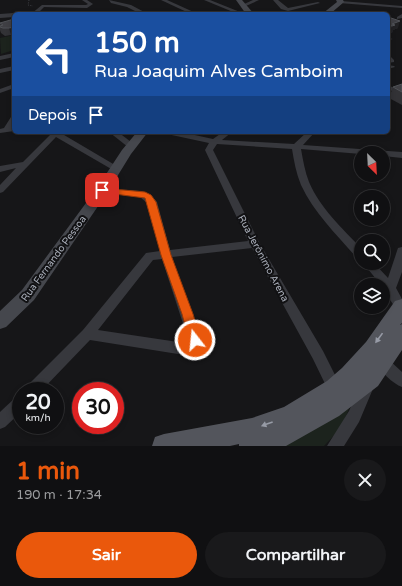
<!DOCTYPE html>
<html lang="pt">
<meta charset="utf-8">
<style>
:root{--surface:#101012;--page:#19191b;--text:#f1f3f6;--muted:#9c9d9f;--line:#303032;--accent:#ea580c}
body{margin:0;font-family:"Varela Round",sans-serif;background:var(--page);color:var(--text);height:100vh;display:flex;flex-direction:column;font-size:15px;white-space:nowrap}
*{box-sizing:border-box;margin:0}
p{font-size:13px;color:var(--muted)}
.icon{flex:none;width:22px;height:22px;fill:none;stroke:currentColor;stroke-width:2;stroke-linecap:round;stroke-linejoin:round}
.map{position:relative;height:446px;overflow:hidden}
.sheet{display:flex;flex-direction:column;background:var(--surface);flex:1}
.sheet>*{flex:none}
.banner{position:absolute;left:12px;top:12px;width:378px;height:122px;border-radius:6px;box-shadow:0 2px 6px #0003,0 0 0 1px var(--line);background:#1a4fa0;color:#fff;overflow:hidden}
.needle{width:26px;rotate:156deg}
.tools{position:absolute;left:354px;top:146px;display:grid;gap:8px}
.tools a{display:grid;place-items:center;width:36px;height:36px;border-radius:50%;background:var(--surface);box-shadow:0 2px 6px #0003,0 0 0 1px var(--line);font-size:20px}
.speed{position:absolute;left:12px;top:382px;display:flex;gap:8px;font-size:20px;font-weight:700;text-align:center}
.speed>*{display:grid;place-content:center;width:52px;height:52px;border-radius:50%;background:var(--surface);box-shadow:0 2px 6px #0003,0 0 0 1px var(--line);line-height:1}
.speed small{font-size:10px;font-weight:400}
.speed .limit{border:6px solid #d22;background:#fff;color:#111}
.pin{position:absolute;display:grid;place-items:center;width:34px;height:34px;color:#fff;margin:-17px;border-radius:8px;box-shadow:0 2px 6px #0006}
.me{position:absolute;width:44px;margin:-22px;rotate:344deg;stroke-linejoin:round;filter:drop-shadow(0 0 3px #0008)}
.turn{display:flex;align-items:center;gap:14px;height:84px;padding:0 16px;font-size:18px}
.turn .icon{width:52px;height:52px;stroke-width:2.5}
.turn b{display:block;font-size:28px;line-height:34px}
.then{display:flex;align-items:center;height:38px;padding:0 16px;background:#0003;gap:8px;font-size:15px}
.round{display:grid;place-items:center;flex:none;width:42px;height:42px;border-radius:21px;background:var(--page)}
.overview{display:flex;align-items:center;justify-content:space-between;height:68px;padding:0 16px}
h1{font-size:24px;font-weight:800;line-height:30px;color:var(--accent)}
.button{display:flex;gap:8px;margin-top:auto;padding:8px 16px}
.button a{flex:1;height:46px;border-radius:24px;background:var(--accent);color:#fff;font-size:16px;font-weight:800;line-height:46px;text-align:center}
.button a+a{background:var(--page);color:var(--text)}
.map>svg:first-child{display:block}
.green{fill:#1c231d}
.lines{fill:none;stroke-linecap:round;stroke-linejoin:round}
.path{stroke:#3d3f44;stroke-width:1;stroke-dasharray:1 1.5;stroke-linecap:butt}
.lane{fill:#37383d;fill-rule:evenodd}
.street{fill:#37383d;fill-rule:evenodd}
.secondary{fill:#45474d;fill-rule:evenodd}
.primary{fill:#53555c;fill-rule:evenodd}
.wall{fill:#323236}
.shaded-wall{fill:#212124}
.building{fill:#3f3f44;stroke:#4f5156}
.oneway{fill:#979ba6}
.route{fill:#ea580c;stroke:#983908}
.labels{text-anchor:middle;stroke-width:4;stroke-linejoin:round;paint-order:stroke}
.street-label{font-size:10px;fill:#a8adb8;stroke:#111113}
</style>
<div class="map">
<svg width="402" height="446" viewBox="0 0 402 446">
<rect width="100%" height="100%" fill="#161618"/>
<g class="green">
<polygon points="14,35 14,50 1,54 0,38"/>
<polygon points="356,392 341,428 324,446 276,446"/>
</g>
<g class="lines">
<polyline class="path" points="29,0 28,5 33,6"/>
<g class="lane">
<polygon points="388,38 393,39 388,40"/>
<polygon points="388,54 394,60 394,62 388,63 388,61 391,60 388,57"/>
</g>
<g class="street">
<polygon points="82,0 87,0 93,4 87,8 44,7 37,14 31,14 42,5 86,5 88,4"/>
<polygon points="109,0 131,5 148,14 141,14 127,7 111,3"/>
<polygon points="161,0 167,0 198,14 191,14"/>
<polygon points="204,0 210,0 245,14 238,14"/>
<polygon points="253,0 259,0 246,6 242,5"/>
<polygon points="273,0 278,0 288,8 318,2 320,3 288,11 281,9"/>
<polygon points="341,1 402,6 402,8 339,3"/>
<polygon points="0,14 14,13 16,14 14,14 14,17 0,18"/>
<polygon points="402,14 402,18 397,19 397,17"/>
<polygon points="14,53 14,57 0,60 0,56"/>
<polygon points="388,65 394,66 395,67 388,69"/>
<polygon points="14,66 14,70 0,73 0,69"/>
<polygon points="14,84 14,88 0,93 0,89"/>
<polygon points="388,86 402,89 402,93 388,90"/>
<polygon points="11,117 14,117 14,131 0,133 0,129 4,128"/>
<polygon points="49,132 59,132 120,168 119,170 113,170 56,137 3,192 0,193 0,185 16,168 0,172 0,166 23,162 51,134"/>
<polygon points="109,132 118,132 135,145 131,147 128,147"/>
<path d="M166 132H181L213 139 223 132H232L222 140 294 144 307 132H315L303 145 402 152V158L383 156V153L361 154 301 149C303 160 305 172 309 182 320 208 342 228 361 248V259L357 258C337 235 314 213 301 185 296 173 294 161 292 149L217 144 213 150 260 244 323 351 342 389 340 394 335 396 330 394 313 359 252 248 172 257 201 340C196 351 190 354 178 354L90 340 41 391H25L27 386 83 330 146 253 160 251 147 203 140 197 102 193 99 192 97 190 99 188 142 191 151 195 157 202 170 250 248 241 205 150 209 143 167 134ZM162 259 188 339 187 341 178 342 98 330 153 260Z"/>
<polygon points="402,247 402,272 396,288 402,299 401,313 397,311 383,288 383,285 381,285 363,263 374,263 388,278 398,248"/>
<path d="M382 356 387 358 402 372V387C393 384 380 371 375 362L377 358Z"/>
<polygon points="368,377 373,379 375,384 359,422 344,446 327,446 349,411 363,379"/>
<polygon points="21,395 21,412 5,427 0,429 0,412 16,397"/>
</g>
<g class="secondary">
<polygon points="236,0 242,0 254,14 246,14"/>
<polygon points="336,0 343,0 344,2 330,14 322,14 337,2"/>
<polygon points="137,132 148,132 131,154 107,193 34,300 6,327 0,329 0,311 22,290 97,188 122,150"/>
</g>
<polygon class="primary" points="402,299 402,323 400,325 402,324 402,350 378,386 339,416 286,446 239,446 239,444 230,446 152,446 155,437 164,434 252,418 284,407 327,381 342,368 366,342 395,301"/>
</g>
<g class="wall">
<polygon points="388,17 398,28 393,30 393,32 390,33 388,32"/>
<polygon points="14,19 11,35 5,36 1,33 0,30 0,23"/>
<polygon points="402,84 402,105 389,98 393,87"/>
</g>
<g class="shaded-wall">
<polygon points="400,21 398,28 393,30 393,32 390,33 392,24"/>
<polygon points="14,27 14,35 11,35 9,28"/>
</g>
<g class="building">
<polygon points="388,17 400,21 392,24 395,25 392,26 388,25"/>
<polygon points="14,19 14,27 9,28 3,28 0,27 0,26 3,25 0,23"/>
<polygon points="402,84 402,92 393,87"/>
</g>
<defs><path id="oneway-solid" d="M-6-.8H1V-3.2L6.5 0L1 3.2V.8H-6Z"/></defs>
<g class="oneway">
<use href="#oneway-solid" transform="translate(379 338) rotate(126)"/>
<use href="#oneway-solid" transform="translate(267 424) rotate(160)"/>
</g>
<polygon class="route" points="102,188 145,192 151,195 156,202 171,255 193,314 201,340 199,344 195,345 191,344 189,340 182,314 161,255 145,198 99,192 97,190 99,189"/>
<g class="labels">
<g class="street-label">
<text transform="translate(53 258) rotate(-54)" y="4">Rua Fernando Pessoa</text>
<text transform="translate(264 258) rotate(62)" y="4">Rua Jerônimo Arena</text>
</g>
</g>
</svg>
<div class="tools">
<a><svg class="needle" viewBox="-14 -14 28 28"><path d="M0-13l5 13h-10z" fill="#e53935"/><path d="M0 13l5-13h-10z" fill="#9c9d9f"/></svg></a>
<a><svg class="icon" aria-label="sound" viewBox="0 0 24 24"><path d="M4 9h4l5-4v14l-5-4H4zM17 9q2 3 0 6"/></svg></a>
<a><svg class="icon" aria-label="search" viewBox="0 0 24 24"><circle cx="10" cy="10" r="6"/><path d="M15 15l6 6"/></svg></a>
<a><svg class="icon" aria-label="layers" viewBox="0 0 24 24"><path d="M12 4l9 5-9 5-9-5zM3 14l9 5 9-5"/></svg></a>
</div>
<div class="speed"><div>20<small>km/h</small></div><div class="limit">30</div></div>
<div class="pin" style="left:102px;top:190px;background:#d93025"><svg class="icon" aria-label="arrive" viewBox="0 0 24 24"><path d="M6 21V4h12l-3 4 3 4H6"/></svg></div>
<svg class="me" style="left:195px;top:340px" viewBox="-20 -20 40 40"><circle r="17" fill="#ea580c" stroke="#fff" stroke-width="3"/><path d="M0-11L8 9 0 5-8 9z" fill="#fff"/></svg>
<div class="banner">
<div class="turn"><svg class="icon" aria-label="left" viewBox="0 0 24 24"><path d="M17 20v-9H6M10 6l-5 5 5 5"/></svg><div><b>150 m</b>Rua Joaquim Alves Camboim</div></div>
<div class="then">Depois<svg class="icon" aria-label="arrive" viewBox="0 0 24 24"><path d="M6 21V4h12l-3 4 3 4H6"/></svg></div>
</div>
</div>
<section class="sheet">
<div class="overview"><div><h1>1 min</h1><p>190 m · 17:34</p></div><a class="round"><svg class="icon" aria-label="close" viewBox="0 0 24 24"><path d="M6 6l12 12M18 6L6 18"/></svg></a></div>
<div class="button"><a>Sair</a><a>Compartilhar</a></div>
</section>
